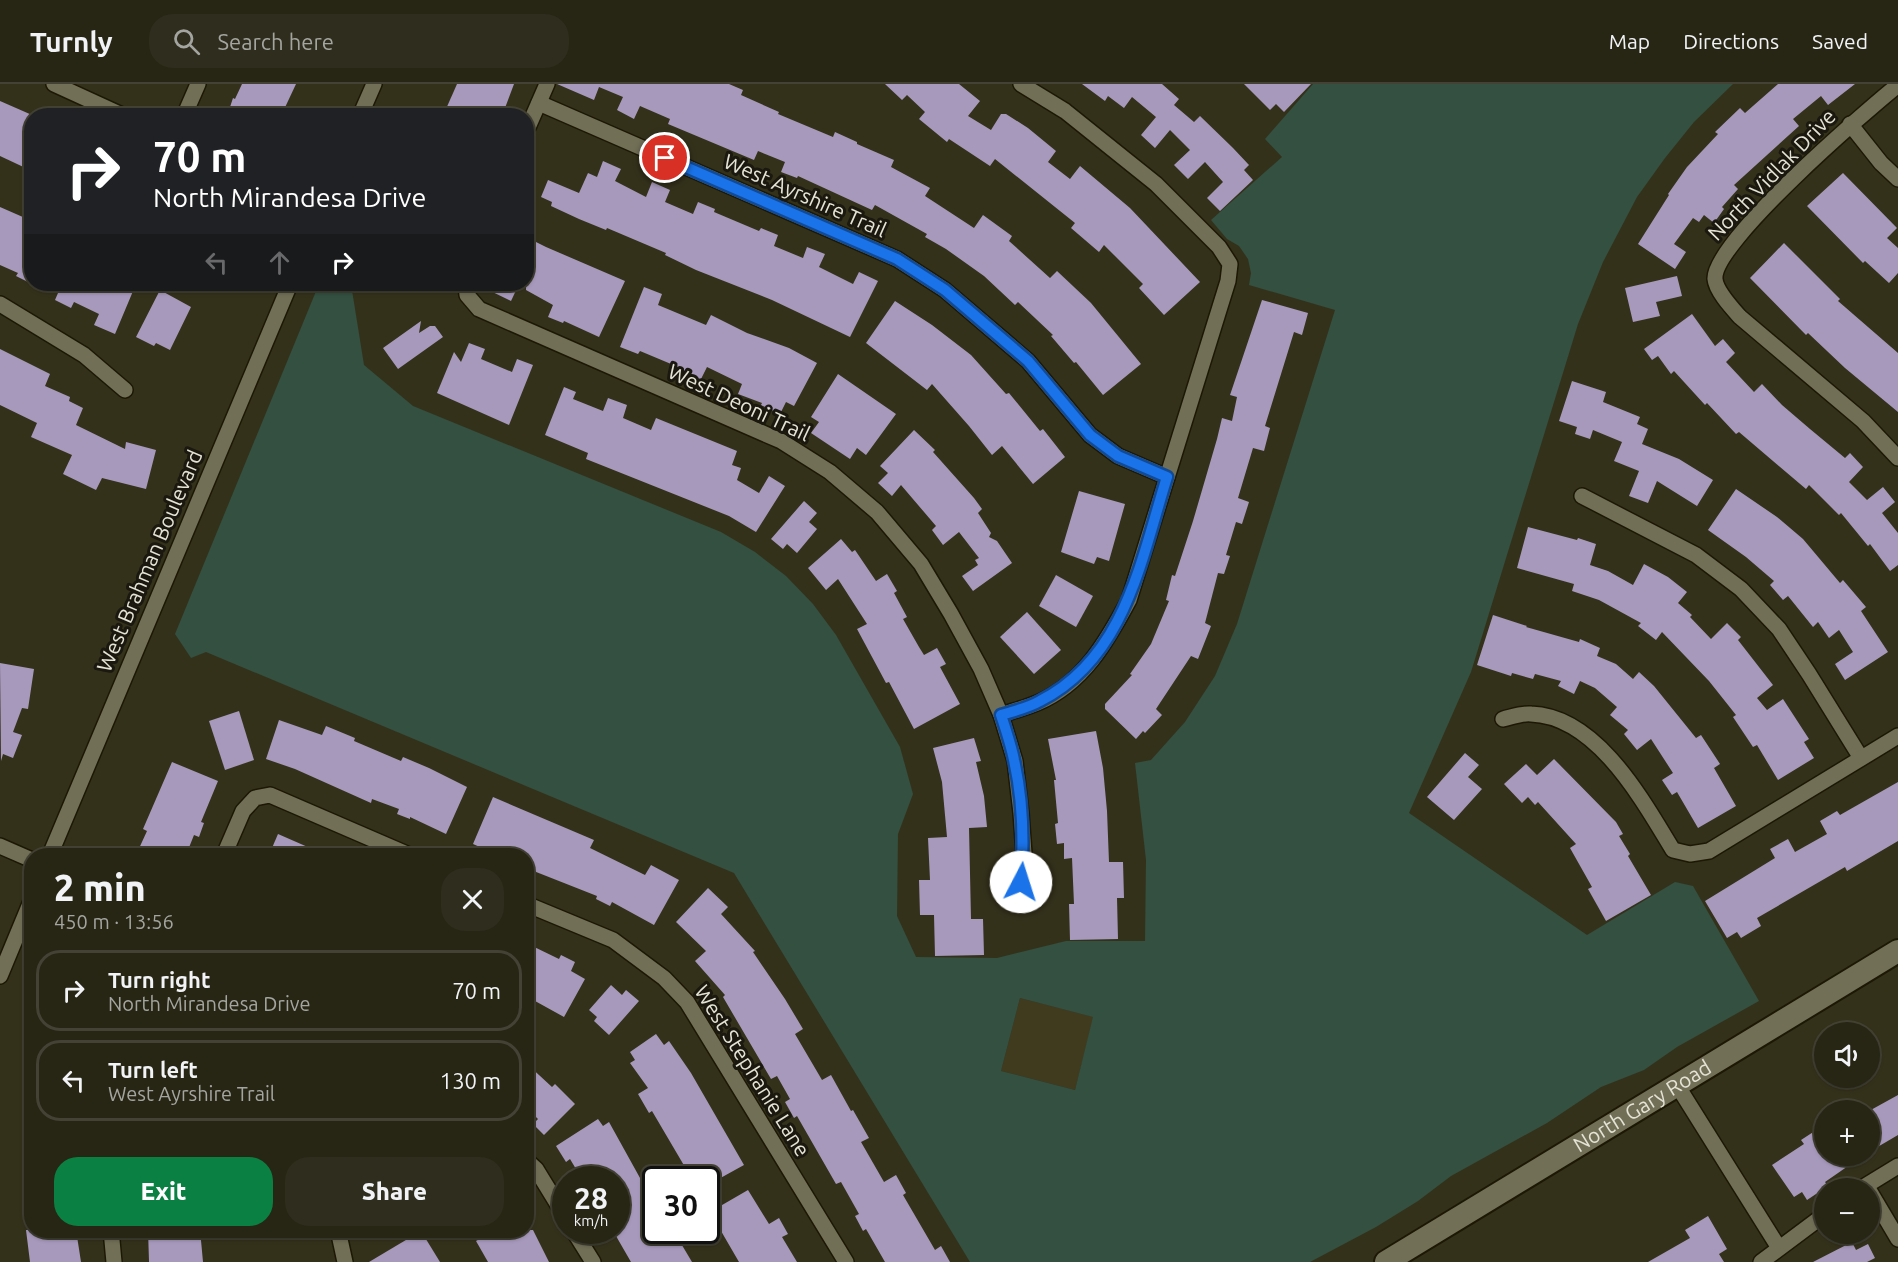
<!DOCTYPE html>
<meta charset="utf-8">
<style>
:root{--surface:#272514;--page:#2f2d1d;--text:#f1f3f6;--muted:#a4a5a0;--line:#434234;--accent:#0b8043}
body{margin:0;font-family:Ubuntu,sans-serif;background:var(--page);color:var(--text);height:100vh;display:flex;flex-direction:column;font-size:22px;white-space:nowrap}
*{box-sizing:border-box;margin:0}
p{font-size:20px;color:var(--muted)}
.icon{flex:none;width:33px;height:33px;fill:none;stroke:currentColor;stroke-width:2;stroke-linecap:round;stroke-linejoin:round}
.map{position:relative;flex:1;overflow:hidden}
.details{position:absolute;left:24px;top:764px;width:510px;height:390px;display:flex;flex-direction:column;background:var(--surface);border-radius:24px;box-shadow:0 2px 4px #0004,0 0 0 2px var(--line)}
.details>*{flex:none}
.guide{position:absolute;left:24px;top:24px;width:510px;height:183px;border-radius:24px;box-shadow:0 2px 4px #0004,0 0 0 2px var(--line);background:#202124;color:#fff;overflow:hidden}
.fabs{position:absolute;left:1814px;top:938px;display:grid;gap:12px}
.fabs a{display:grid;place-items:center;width:66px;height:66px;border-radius:50%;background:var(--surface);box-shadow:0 2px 4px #0004,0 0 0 2px var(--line);font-size:30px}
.speed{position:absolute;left:552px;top:1082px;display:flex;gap:12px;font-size:30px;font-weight:700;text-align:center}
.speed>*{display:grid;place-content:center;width:78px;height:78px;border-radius:50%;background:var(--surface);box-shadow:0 2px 4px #0004,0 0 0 2px var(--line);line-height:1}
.speed small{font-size:15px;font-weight:400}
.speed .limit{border:3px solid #111;border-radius:9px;background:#fff;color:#111}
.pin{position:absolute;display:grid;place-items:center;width:51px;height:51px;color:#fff;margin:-26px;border:3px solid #fff;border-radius:50%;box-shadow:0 2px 6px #0007}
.me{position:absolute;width:66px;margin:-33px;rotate:5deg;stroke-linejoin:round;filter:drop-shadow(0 0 4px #0008)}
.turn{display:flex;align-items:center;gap:21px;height:126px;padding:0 30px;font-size:27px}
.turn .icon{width:78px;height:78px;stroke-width:2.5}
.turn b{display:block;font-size:42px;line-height:51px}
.lanes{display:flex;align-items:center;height:57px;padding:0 30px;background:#0003;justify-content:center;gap:30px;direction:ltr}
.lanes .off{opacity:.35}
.round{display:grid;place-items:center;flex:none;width:63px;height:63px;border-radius:24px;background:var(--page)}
.headline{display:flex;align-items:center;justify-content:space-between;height:102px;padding:0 30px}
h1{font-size:36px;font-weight:800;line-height:45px}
.button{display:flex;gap:12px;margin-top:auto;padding:12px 30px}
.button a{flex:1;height:69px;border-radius:24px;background:var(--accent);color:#fff;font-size:24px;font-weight:800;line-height:69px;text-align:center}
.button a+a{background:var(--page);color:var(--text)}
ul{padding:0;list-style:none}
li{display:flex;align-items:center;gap:18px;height:81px;margin:0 12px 9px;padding:0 18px;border:3px solid var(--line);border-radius:24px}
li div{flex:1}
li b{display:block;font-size:22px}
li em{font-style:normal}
header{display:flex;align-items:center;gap:36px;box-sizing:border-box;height:84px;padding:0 30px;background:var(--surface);border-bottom:2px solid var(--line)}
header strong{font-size:28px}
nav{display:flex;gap:33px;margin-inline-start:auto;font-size:21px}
.search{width:420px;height:54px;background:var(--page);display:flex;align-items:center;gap:15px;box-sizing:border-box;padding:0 21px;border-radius:24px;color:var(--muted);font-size:22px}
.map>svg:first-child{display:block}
.built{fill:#403b1e}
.green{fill:#335041;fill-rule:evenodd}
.building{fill:#a799bc}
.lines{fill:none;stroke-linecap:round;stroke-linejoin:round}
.street-casing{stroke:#1c1804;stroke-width:18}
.secondary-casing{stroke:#1c1804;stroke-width:26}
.street{stroke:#726f57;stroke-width:15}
.secondary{stroke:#726f57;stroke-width:22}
.route-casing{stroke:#114b97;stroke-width:15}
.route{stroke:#1a73e8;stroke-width:10}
.labels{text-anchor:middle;stroke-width:6;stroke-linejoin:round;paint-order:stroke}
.street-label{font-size:21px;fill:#e5e3d6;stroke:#1a180f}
</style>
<header>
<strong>Turnly</strong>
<div class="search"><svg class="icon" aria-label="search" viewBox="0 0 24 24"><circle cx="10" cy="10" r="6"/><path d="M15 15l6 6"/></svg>Search here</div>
<nav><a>Map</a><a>Directions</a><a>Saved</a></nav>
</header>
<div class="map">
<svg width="1898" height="1178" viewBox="0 0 1898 1178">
<rect width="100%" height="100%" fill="#34311b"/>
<polygon class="built" points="1020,914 1094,933 1075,1006 1001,987"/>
<path class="green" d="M1313 0H1733L1694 38 1665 74 1637 113 1603 178 1578 240 1471 588 1409 729 1587 851 1675 798 1693 802 1759 917 1677 963 1644 986 1601 1003 1547 1039 1451 1092 1418 1117 1376 1143 1310 1178H970L734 789 206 568 191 574 175 550 319 200H351L364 281 413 322 721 448 755 468 786 492 813 520 836 551 900 663 913 710 898 750 897 832 916 873 997 874 1066 857H1145L1146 776 1135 679 1151 676 1185 638 1215 592 1237 540 1335 226 1249 201 1251 189 1248 175 1239 162 1227 155 1211 136 1282 73 1265 55ZM1020 914 1093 933 1075 1006 1001 987Z"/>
<g class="building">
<polygon points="242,0 296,0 281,32 227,32 233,14 235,15"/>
<polygon points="457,0 514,0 502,32 462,32 446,25"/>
<polygon points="557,0 729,0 743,6 741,11 779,28 778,30 833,53 835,48 857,58 857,60 894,76 891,83 930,104 925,112 974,144 983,131 1012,152 1009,157 1050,194 1057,187 1091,219 1141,280 1103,311 1076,278 1074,279 1051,252 1053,251 1018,218 1015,221 984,192 946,165 925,153 927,150 875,121 872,126 798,92 797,94 781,88 785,78 758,67 754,76 668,40 670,35 640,22 634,35 617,26 623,13 599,3 594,16"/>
<polygon points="885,0 959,0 980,17 968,32 991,46 1001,30 1006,30 1028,44 1056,67 1048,78 1070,95 1080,82 1130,124 1200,198 1164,231 1139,204 1143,200 1104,161 1099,168 1071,144 1075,139 995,75 990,82 949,55 947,58 919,35 925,28 907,11 902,16"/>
<polygon points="1082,0 1162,0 1179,15 1174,21 1194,38 1200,32 1233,64 1249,81 1244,86 1253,96 1220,127 1207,114 1223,98 1205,78 1188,95 1174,81 1190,66 1170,46 1155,64 1141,51 1156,33 1132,13 1124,24 1108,12 1105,17"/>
<polygon points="1244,0 1311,0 1284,28 1276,20 1270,26"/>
<polygon points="1778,0 1855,0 1828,21 1821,12 1793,35 1799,42 1734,101 1738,105 1722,123 1724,125 1714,139 1704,131 1699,138 1693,134 1674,160 1686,168 1675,185 1638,160 1669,111 1668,110 1687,83 1718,50 1715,48 1740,24 1745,29"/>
<polygon points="0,17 32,31 32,87 0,72"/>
<polygon points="603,77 621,85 615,97 646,113 652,98 670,106 665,118 693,130 698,118 715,125 714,128 759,147 761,144 778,151 774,162 803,174 807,163 825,170 819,183 853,200 859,188 878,197 850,253 772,216 696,186 665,171 666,169 607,144 606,146 579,135 551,122 552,118 541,113 548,96 579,109 588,89 597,93"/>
<polygon points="1843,89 1897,144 1887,154 1898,164 1898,189 1889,199 1865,177 1863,179 1807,122"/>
<polygon points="0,123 32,137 32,200 16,192 18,189 0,181"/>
<polygon points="526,153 546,163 625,197 599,253 564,237 563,239 548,233 553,221 526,206"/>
<polygon points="1784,159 1840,215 1838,217 1898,269 1898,328 1845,284 1808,249 1806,251 1750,194"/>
<polygon points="1677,192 1682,212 1656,218 1660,232 1633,238 1625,204"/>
<polygon points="39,200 136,200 115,250 94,241 99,230 74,218 71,224 55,216 58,209"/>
<polygon points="476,200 519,200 511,217"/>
<polygon points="644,203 662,210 658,221 706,241 711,231 747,249 789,264 817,279 794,322 786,318 780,330 761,321 762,319 738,310 742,300 707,283 700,297 682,288 683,285 640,267 638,270 620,263"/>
<polygon points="160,206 191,223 170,266 156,259 154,262 136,253"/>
<polygon points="1262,216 1308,229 1302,251 1294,248 1265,342 1270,344 1264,367 1253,364 1238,414 1249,418 1242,440 1236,438 1226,471 1230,472 1224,490 1218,489 1205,539 1211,542 1198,575 1191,572 1156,625 1162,631 1145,649 1143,647 1136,655 1105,625 1105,620 1132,591 1130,590 1151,560 1169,517 1166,516 1172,491 1175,492 1193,437 1217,355 1222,334 1232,337 1237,313 1230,311"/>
<polygon points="895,217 932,241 971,271 1006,310 1009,309 1040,347 1043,345 1065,373 1033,400 1002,362 992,371 969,342 932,300 927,306 866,259"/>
<polygon points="1692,230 1715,262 1723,255 1735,269 1726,278 1754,308 1762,300 1782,321 1810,345 1845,374 1850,369 1863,383 1849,398 1867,416 1883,403 1895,418 1882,429 1898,449 1898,481 1890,487 1870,460 1868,462 1841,429 1839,431 1809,401 1806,405 1739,348 1736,350 1707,319 1705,321 1674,287 1671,290 1658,272 1652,276 1644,265"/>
<polygon points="421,237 419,249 430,242 435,242 443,253 398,285 383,264"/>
<polygon points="469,259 485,265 481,275 512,288 517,275 533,281 509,341 437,309 454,268 461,278"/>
<polygon points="0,265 50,290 45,302 70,313 69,317 83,324 76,341 125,365 126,358 156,366 146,405 102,394 96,406 63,390 72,371 31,353 37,339 0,321"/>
<polygon points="838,290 896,330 866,371 857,364 850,375 811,349 819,338 811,333"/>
<polygon points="1572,297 1606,308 1603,318 1640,333 1637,340 1648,345 1642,360 1679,375 1713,396 1697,422 1657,397 1648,419 1629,412 1639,387 1614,377 1622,358 1593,346 1590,355 1575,350 1577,343 1559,337"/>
<polygon points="564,303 576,308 573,315 603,327 608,314 627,321 623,334 651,346 656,334 737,367 732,381 741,384 737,396 759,409 769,392 785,402 756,448 729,432 586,375 588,369 545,351"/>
<polygon points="914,346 935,366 933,368 974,414 982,425 978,429 991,449 989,453 997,457 1012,479 973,507 962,492 978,481 975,476 979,474 959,448 943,461 932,446 936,442 901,401 892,412 878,399 888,389 880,382"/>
<polygon points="1736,405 1777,433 1803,455 1840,499 1843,496 1866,523 1861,527 1888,568 1845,596 1835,580 1853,568 1839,546 1829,554 1818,538 1813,543 1788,512 1783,516 1770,501 1774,497 1746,473 1708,446"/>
<polygon points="1079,407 1125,420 1109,477 1097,473 1094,480 1061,468"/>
<polygon points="804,417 817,429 809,438 817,445 797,469 787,460 783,465 771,455"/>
<polygon points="1528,443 1577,456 1578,454 1596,460 1590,481 1608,487 1633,501 1644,480 1668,493 1687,508 1678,519 1692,531 1690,533 1711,555 1727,539 1741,553 1738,556 1773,601 1757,614 1767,626 1783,615 1809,655 1804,658 1814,674 1778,696 1757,661 1753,663 1733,633 1736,631 1709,597 1662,548 1656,556 1638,542 1641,539 1599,516 1572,507 1574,500 1517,484"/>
<polygon points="841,455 852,468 855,466 876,497 887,490 897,507 894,509 907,533 903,535 919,563 924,571 937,564 946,580 940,583 960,620 914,645 889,598 886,599 857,545 867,540 838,495 826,506 808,484"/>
<polygon points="1056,491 1093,512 1076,543 1039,522"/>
<polygon points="1027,528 1061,566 1034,590 1000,553"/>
<polygon points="1493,531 1527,542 1526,543 1579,558 1580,555 1600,564 1597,572 1616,580 1633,595 1639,588 1654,602 1696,654 1701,651 1720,680 1714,684 1736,722 1698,744 1677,708 1672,711 1662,696 1673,689 1651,655 1637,666 1624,650 1628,646 1610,631 1617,623 1595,604 1580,597 1574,610 1558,602 1561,597 1535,590 1533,595 1512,589 1511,592 1477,581"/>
<polygon points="0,579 34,585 28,625 22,624 13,648 22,651 13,674 3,670 1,677"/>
<polygon points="239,627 254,676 225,686 209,637"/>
<polygon points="279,636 322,651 326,642 355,654 354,657 401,677 403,673 429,684 467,703 446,750 410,733 410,735 397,730 399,725 372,715 371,719 295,685 266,675"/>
<polygon points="1096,647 1103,684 1107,727 1109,778 1123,778 1124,814 1117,814 1118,855 1070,856 1069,820 1074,820 1072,774 1064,775 1064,759 1057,760 1055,740 1058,739 1054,696 1056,696 1048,655"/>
<polygon points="974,654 981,677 976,678 984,712 987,743 969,744 971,835 983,835 984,871 935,872 934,831 920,831 919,796 930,796 928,754 947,753 942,698 933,664"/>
<polygon points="1465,669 1479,681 1468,693 1482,705 1454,736 1427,713"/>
<polygon points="1554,675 1616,738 1623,750 1619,752 1630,770 1628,772 1651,811 1606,837 1588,805 1592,803 1570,764 1576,760 1538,718 1535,721 1528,713 1522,719 1504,700 1526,680 1537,691"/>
<polygon points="172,678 218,697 201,738 204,739 199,753 194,751 186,771 136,771 147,747 143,745"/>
<polygon points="1898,698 1898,757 1847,787 1845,783 1757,834 1761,842 1741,854 1737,848 1727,854 1705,817 1775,774 1770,765 1788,755 1795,768 1827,750 1820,737 1837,727 1840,731"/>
<polygon points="493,713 594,756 590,764 645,791 651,781 679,796 654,841 612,818 610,822 596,815 597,812 526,784 526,771 498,771 473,760"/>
<polygon points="278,750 326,771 269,771"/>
<polygon points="708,804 728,823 721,830 755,867 753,868 785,915 803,945 795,950 822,996 831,991 851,1027 853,1026 869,1054 861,1058 884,1098 896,1091 906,1109 903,1111 935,1166 941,1162 950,1178 885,1178 866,1145 863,1147 855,1132 859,1130 841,1098 836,1100 797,1032 794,1034 785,1018 790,1015 777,992 771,995 723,913 725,911 695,877 706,867 676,838"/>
<polygon points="526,859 559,875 561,871 575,878 571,887 585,895 564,933 526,912"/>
<polygon points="611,901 622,911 626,906 639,917 609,951 594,937 597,933 589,926"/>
<polygon points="656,950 664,961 669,957 691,989 744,1081 706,1102 706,1095 692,1095 652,1027 649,1029 638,1010 648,1004 630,979 635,976 630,968"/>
<polygon points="526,979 552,1003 555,1000 575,1020 544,1051 533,1040 538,1035 526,1023"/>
<polygon points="1898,1011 1898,1051 1869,1068 1869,1027"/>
<polygon points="598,1035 603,1042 609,1038 645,1103 648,1101 656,1114 656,1146 673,1146 692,1178 631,1178 616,1152 616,1095 582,1095 570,1075 566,1078 556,1062"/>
<polygon points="1824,1041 1824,1071 1864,1071 1825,1098 1828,1102 1807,1116 1802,1108 1794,1113 1772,1081 1804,1060 1801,1056"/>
<polygon points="748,1106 769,1140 779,1134 788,1150 782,1153 797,1178 739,1178 710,1128"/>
<polygon points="1708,1132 1727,1165 1719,1170 1724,1178 1648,1178 1690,1154 1685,1146"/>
<polygon points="26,1146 76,1146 81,1178 30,1178"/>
<polygon points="148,1146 200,1146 203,1178 149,1178"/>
<polygon points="495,1146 533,1146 549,1178 488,1178 476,1157"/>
<polygon points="421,1147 440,1178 369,1178"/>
<polygon points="1852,1158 1856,1166 1868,1160 1875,1174 1867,1178 1813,1178"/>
</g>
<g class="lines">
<g class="street-casing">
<g id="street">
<polyline points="54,0 124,32"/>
<path d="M1898 1C1866 27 1712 159 1715 195 1716 207 1732 224 1740 233L1863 337 1898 374"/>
<polyline points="539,19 897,175 945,206 1028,277 1090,351 1118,372 1167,393"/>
<polyline points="184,32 198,0"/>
<polyline points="360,32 374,0"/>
<polyline points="1850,40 1881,79 1898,95"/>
<polyline points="526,48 547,0"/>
<polyline points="466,200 467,211 479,225 781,357 830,388 877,428 921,480 951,530 981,585 1001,631 1015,677 1021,729 1024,769 1021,798"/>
<polyline points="0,220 84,271 125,306"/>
<polyline points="1582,412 1696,471 1741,505 1779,545 1809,590 1861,674"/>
<path d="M1001 631C1013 627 1025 624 1037 619 1083 600 1107 557 1129 516L1228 197 1230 180 1219 163 1156 100 1065 27 1021 0"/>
<path d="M1503 635C1512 633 1522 629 1531 630 1597 632 1643 717 1673 766L1690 770 1709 767 1898 652"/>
<polyline points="0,762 32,776"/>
<polyline points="50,771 290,200"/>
<polyline points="224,771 243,727 255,714 270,711 409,771"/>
<polyline points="526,820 613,856 664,894 687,918 846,1178"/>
<polyline points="0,892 32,815"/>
<polyline points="1677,1001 1779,1164"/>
<polyline points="526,1076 536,1085 566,1134"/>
<polyline points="1862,1104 1898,1082"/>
<polyline points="1869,1106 1898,1155"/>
<polyline points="111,1146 114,1178"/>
<polyline points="338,1146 345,1178"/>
<polyline points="573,1146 593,1178"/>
<polyline points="1761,1178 1824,1131"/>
</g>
</g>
<g class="secondary-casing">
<g id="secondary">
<path id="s1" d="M1386 1178 1898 867"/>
</g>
</g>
<use href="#street" class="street"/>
<use href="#secondary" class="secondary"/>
</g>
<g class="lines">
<g class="route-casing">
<path id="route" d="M665 74 897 175 945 206 1028 277 1090 351 1118 372 1167 393C1141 476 1125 574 1040 617 1028 624 1014 627 1001 631 1006 646 1011 661 1014 676 1023 716 1024 758 1021 798"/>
</g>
<use href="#route" class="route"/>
</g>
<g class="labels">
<g class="street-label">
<text transform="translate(1772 91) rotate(-46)" y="7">North Vidlak Drive</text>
<text transform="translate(805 112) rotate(24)" y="7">West Ayrshire Trail</text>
<text transform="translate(739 319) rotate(25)" y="7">West Deoni Trail</text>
<text transform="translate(150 477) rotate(-67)" y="7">West Brahman Boulevard</text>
<text transform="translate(752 987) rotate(58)" y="7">West Stephanie Lane</text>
<text dy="7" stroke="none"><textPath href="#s1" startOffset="300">North Gary Road</textPath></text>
</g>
</g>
</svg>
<div class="fabs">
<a><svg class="icon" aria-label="sound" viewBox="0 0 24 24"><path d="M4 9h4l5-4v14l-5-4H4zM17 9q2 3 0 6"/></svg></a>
<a>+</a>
<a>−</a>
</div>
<div class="speed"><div>28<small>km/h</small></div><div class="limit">30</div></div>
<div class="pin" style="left:665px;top:74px;background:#d93025"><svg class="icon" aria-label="arrive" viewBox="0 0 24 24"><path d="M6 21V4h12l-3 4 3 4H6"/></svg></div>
<svg class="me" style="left:1021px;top:798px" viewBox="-20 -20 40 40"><circle r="19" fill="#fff"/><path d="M0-13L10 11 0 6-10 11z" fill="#1a73e8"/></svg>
<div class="guide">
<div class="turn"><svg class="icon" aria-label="right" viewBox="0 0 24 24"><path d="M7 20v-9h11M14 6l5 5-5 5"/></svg><div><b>70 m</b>North Mirandesa Drive</div></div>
<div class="lanes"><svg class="icon off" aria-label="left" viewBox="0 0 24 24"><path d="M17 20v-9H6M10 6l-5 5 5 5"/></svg><svg class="icon off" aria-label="ahead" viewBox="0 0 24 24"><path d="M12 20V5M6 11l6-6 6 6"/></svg><svg class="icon" aria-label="right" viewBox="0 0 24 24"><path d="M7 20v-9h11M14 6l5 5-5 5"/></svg></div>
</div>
<section class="details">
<div class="headline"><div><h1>2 min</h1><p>450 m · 13:56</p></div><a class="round"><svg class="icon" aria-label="close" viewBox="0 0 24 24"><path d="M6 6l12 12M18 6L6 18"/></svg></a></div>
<ul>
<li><svg class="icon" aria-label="right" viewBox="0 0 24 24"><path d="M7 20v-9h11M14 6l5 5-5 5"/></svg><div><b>Turn right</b><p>North Mirandesa Drive</p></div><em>70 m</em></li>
<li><svg class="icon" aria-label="left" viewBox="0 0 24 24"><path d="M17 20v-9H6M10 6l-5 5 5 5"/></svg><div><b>Turn left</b><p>West Ayrshire Trail</p></div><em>130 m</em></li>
</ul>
<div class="button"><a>Exit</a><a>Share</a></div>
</section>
</div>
